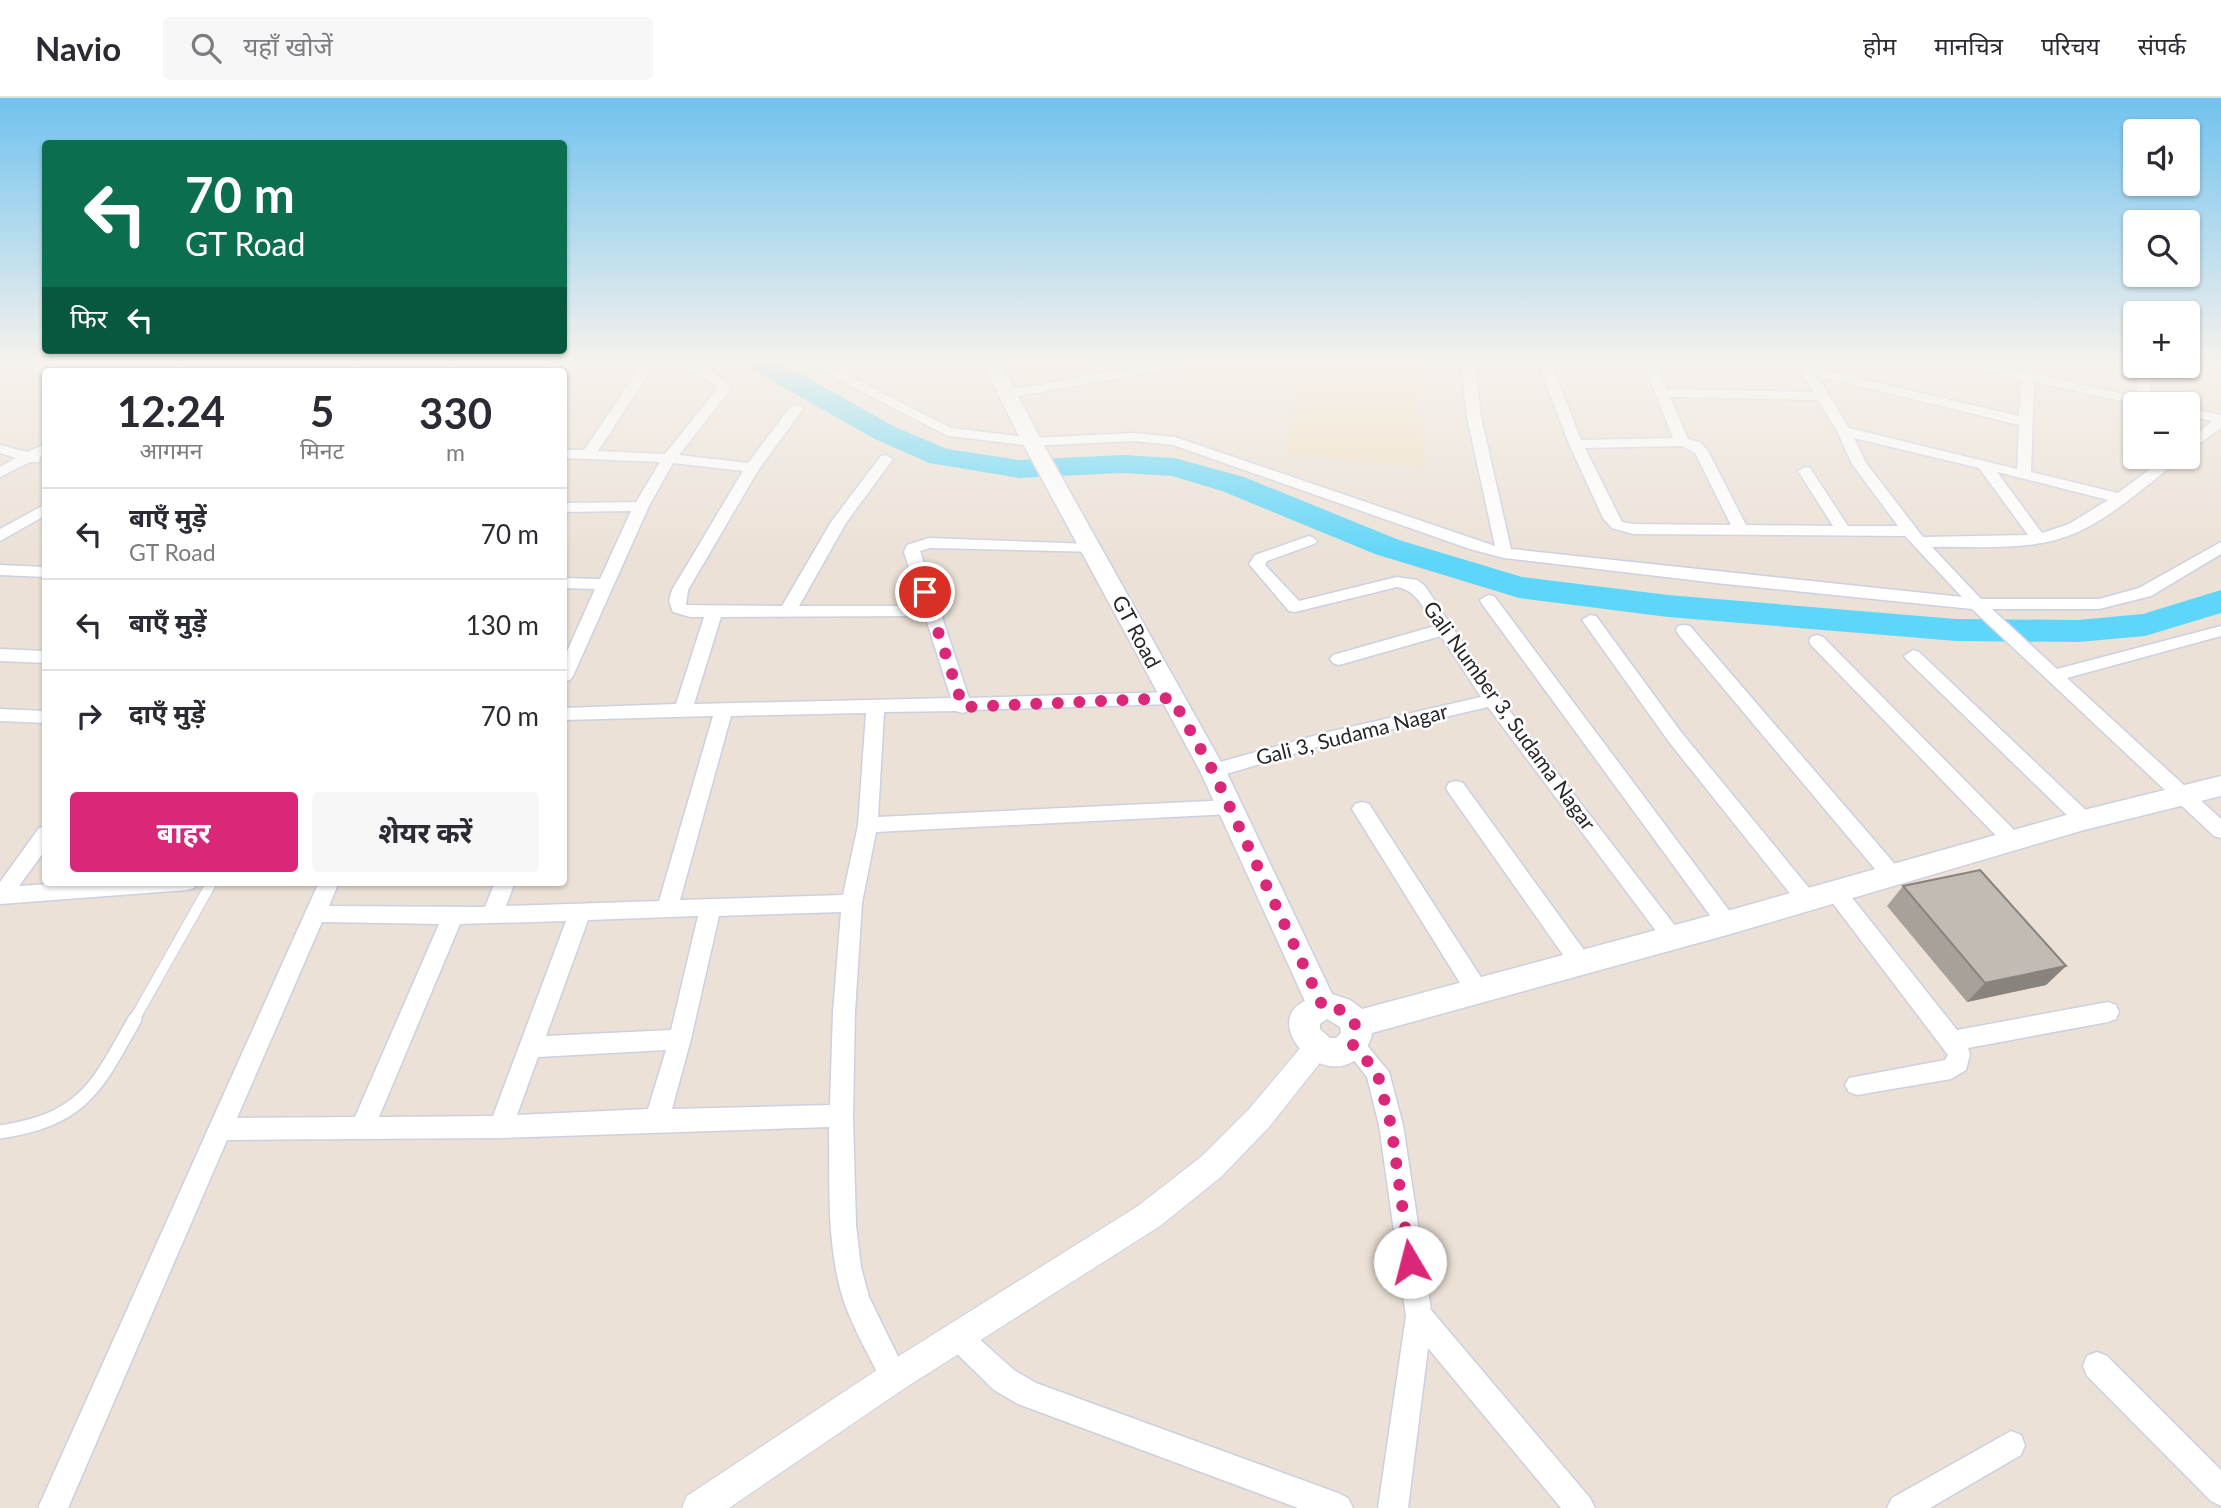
<!DOCTYPE html>
<html lang="hi">
<meta charset="utf-8">
<style>
:root{--surface:#fff;--page:#f7f7f7;--text:#2b2b33;--muted:#7c7c81;--line:#e1e1e2;--accent:#db2777}
body{margin:0;font-family:Lato,"Noto Sans Devanagari",sans-serif;background:var(--page);color:var(--text);height:100vh;display:flex;flex-direction:column;font-size:26px;white-space:nowrap}
*{box-sizing:border-box;margin:0}
p{font-size:23px;color:var(--muted)}
.icon{flex:none;width:38px;height:38px;fill:none;stroke:currentColor;stroke-width:2;stroke-linecap:round;stroke-linejoin:round}
.map{position:relative;flex:1;overflow:hidden}
.panel{position:absolute;left:42px;top:270px;width:525px;height:518px;display:flex;flex-direction:column;background:var(--surface);border-radius:7px;box-shadow:0 2px 5px #0004}
.panel>*{flex:none}
.hud{position:absolute;left:42px;top:42px;width:525px;height:214px;border-radius:7px;box-shadow:0 2px 5px #0004;background:#0b6e4f;color:#fff;overflow:hidden}
.controls{position:absolute;left:2123px;top:21px;display:grid;gap:14px}
.controls a{display:grid;place-items:center;width:77px;height:77px;border-radius:7px;background:var(--surface);box-shadow:0 2px 5px #0004;font-size:35px}
.pin{position:absolute;display:grid;place-items:center;width:60px;height:60px;color:#fff;margin:-30px;border:4px solid #fff;border-radius:50%;box-shadow:0 2px 7px #0007}
.me{position:absolute;width:77px;margin:-38px;rotate:352deg;stroke-linejoin:round;filter:drop-shadow(0 0 5px #0008)}
.turn{display:flex;align-items:center;gap:24px;height:147px;padding:0 28px;font-size:32px}
.turn .icon{width:91px;height:91px;stroke-width:2.5}
.turn b{display:block;font-size:49px;line-height:60px}
.then{display:flex;align-items:center;height:66px;padding:0 28px;background:#0003;gap:14px;font-size:26px}
.eta{display:flex;justify-content:space-evenly;align-items:center;height:119px;text-align:center}
.eta b{font-size:42px;font-weight:700;line-height:49px}
.primary-button{display:flex;gap:14px;margin-top:auto;padding:14px 28px}
.primary-button a{flex:1;height:80px;border-radius:7px;background:var(--accent);color:#fff;font-size:28px;font-weight:700;line-height:80px;text-align:center}
.primary-button a+a{background:var(--page);color:var(--text)}
ul{padding:0;list-style:none}
li{display:flex;align-items:center;gap:21px;height:91px;padding:0 28px;border-top:2px solid var(--line)}
li div{flex:1}
li b{display:block;font-size:26px}
li em{font-style:normal}
header{display:flex;align-items:center;gap:42px;box-sizing:border-box;height:98px;padding:0 35px;background:var(--surface);border-bottom:2px solid var(--line)}
header strong{font-size:33px}
nav{display:flex;gap:38px;margin-inline-start:auto;font-size:24px}
.search{width:490px;height:63px;background:var(--page);display:flex;align-items:center;gap:18px;box-sizing:border-box;padding:0 24px;border-radius:7px;color:var(--muted);font-size:26px}
.map>svg:first-child{display:block}
.education{fill:#efdfc3}
.lines{fill:none;stroke-linecap:round;stroke-linejoin:round}
.river{fill:#5dd6f9;fill-rule:evenodd}
.service-far1-casing{stroke:#cbd0e2;stroke-width:12}
.service-casing{stroke:#cbd0e2;stroke-width:16}
.minor-casing{stroke:#cbd0e2;stroke-width:3}
.tertiary-casing{stroke:#cbd0e2;stroke-width:2}
.secondary-casing{stroke:#cbd0e2;stroke-width:3}
.service-far1{stroke:#fff;stroke-width:10}
.service{stroke:#fff;stroke-width:13}
.minor{fill:#fff;fill-rule:evenodd}
.tertiary{fill:#fff;fill-rule:evenodd}
.secondary{fill:#fff;fill-rule:evenodd}
.wall{fill:#a7a19a}
.shaded-wall{fill:#88837d}
.building{fill:#c2bbb3;stroke:#88837d;stroke-width:2}
.route{stroke:#db2777;stroke-width:12;stroke-dasharray:0 21.6}
.labels{text-anchor:middle;stroke-width:5;stroke-linejoin:round;paint-order:stroke}
.street-label{font-size:21px;fill:#272727;stroke:#fff}
</style>
<header>
<strong>Navio</strong>
<div class="search"><svg class="icon" aria-label="search" viewBox="0 0 24 24"><circle cx="10" cy="10" r="6"/><path d="M15 15l6 6"/></svg>यहाँ खोजें</div>
<nav><a>होम</a><a>मानचित्र</a><a>परिचय</a><a>संपर्क</a></nav>
</header>
<div class="map">
<svg width="2221" height="1410" viewBox="0 0 2221 1410">
<rect width="100%" height="100%" fill="#ebe1d6"/>
<g class="education">
<polygon points="1016,265 1099,265 1023,279"/>
<polygon points="1184,265 1425,265 1418,308 1427,370 1286,356 1298,287 1251,284 1207,292"/>
</g>
<g class="lines">
<polygon class="river" points="747,265 781,265 895,329 947,351 1019,362 1123,357 1174,360 1244,379 1399,442 1522,479 1668,497 1956,521 2078,522 2143,516 2221,492 2221,515 2145,538 2078,544 1956,543 1668,519 1519,500 1375,456 1222,393 1172,378 1123,375 1019,380 929,365 875,341 751,271"/>
<g class="service-far1-casing">
<polyline id="service-far1" points="134,922 212,784"/>
</g>
<g class="service-casing">
<path id="service" d="M0 1034C84 1021 96 990 135 921"/>
</g>
<g class="minor-casing">
<g id="minor">
<polygon points="176,265 189,265 185,273 171,273"/>
<polygon points="353,265 366,265 360,273 346,273"/>
<polygon points="449,265 462,265 457,273 443,273"/>
<polygon points="544,265 557,265 553,273 539,273"/>
<path d="M643 265H656L598 353 665 356 717 291 715 287 678 265C697 265 720 273 731 291L679 357 748 365 791 308H801L803 311 759 371 688 492 686 507 782 508 831 424 881 358 886 357 893 361 846 425 799 508H921L904 454 907 447 929 440 1091 446 1099 451 1097 454 930 450 920 453 969 600 1172 594 1181 600 1172 606 970 612 963 615 956 613 884 614 878 719 1231 702 1238 704 1241 709 1238 714 1231 716 876 734 862 805 855 914 853 1018 856 1127 861 1169 869 1199 908 1279 904 1289 894 1293 884 1289C871 1260 853 1231 843 1201 826 1145 830 1086 829 1029L501 1040 227 1042 68 1410H38L319 784H339L329 808 485 809 495 784H515L506 808 659 803 713 618 564 622V610L676 606 704 519H690L673 514 669 503 672 492 743 373 673 365 649 408 573 578 570 582 564 584V560L595 491 564 490V480L600 481 631 413 564 414V405L636 404 660 364 564 360V352H584ZM925 518 951 600 694 606 721 519ZM866 615 858 727 843 797 680 802 731 618ZM841 814 833 914 830 1007 672 1011 691 941 719 818ZM698 818 671 932 546 938 588 822ZM566 823 493 1018 379 1019 460 826ZM322 824 439 826 355 1019 237 1020ZM666 952 648 1011 517 1017 538 959Z"/>
<path d="M807 265H823L951 330 1032 340 1133 335 1175 339 1495 448 1467 319 1461 265H1474L1481 319 1511 451 1962 499 1905 438 1633 436 1612 430 1603 420 1569 346 1538 265H1551L1581 342 1673 340 1643 265H1656L1667 291 1813 294 1796 265H1809L1811 269 2019 318 2021 281 1962 268 1961 265H1985L2021 273 2023 265H2032L2034 276 2137 299V268H2150L2151 302 2158 306H2135L2034 284 2031 374 2118 395 2166 359H2182L2180 362C2143 389 2106 426 2062 440 2021 453 1975 448 1932 449L1981 501H2099L2139 490 2221 444V456L2151 498 2099 511H1992L2057 571 2221 528V538L2067 580 2221 721V740L2214 738 1972 511 1725 486 1504 460 1470 451 1173 347 1133 343 1032 348 948 338ZM1817 278 2019 327 2017 371 1849 330ZM1670 299 1818 302 1837 333 1852 366 1898 428H1848L1810 370 1805 369 1798 373 1833 428 1746 427 1708 353 1700 344 1688 341ZM1854 340 1979 370 2028 437 1923 439 1866 365ZM1682 348 1695 355 1731 427 1633 426 1622 424 1585 350ZM1997 374 2108 402 2069 426 2042 435Z"/>
<polygon points="1160,265 1184,266 1177,270 1007,300 1000,296 1007,292"/>
<polygon points="2188,310 2221,317 2221,330 2188,354 2188,343 2212,323 2188,318"/>
<polygon points="46,346 46,356 40,359 39,364 30,364 0,379 0,369 16,360 0,355 0,347 27,354"/>
<polygon points="46,406 46,417 0,443 0,431"/>
<path d="M1309 438 1314 440 1317 443 1314 446 1267 463 1265 467 1299 503 1397 479 1417 482 1425 488 1498 598 1679 833 1683 839 1679 845 1672 848 1665 845 1488 609 1324 647 1213 680 1206 678 1204 673 1206 668 1213 666 1324 635 1481 599 1441 538 1339 567 1333 565 1330 561 1333 557 1435 528C1425 513 1417 492 1397 489L1295 514 1289 513 1249 466 1255 457Z"/>
<polygon points="0,467 46,469 46,479 0,477"/>
<polygon points="1488,497 1494,498 1734,819 1737,825 1734,831 1727,833 1720,831 1482,506 1480,502"/>
<polygon points="1590,517 1596,518 1681,634 1814,796 1817,802 1814,808 1807,810 1800,808 1669,644 1582,522"/>
<polygon points="1684,527 1690,528 1899,771 1902,777 1899,783 1892,785 1885,783 1678,536 1676,532 1678,528"/>
<polygon points="1817,537 1823,539 2019,737 2022,742 2019,747 2012,750 2005,747 1811,547 1809,543 1811,539"/>
<polygon points="0,551 46,553 46,565 0,563"/>
<polygon points="1913,552 1919,554 2091,717 2094,722 2091,727 2084,729 2077,727 1907,562 1904,558"/>
<polygon points="0,611 46,613 46,625 0,623"/>
<polygon points="1456,683 1463,685 1589,859 1592,865 1589,871 1581,874 1573,871 1449,695 1446,690 1449,685"/>
<polygon points="1362,704 1369,706 1486,887 1489,894 1486,901 1478,903 1470,901 1352,711 1355,706"/>
<polygon points="46,728 46,751 19,788 79,784 197,784 194,790 187,792 0,806 0,784 39,730"/>
<polygon points="1835,785 1842,787 1957,932 2108,904 2116,907 2119,914 2116,921 2108,924 1968,950 1970,956 1966,972 1951,981 1857,997 1849,994 1845,987 1849,980 1945,962 1948,957 1828,799 1825,793 1828,787"/>
<polygon points="1353,937 1361,940 1389,974 1403,1027 1431,1212 1590,1400 1595,1410 1561,1410 1428,1250 1408,1410 1378,1410 1406,1218 1379,1027 1367,979 1342,947 1345,940"/>
<polygon points="958,1226 967,1230 1014,1272 1036,1285 1338,1395 1348,1400 1353,1410 1298,1410 1018,1306 994,1292 949,1248 945,1239 949,1230"/>
<polygon points="2097,1254 2107,1258 2221,1372 2221,1408 2211,1403 2087,1278 2083,1268 2087,1258"/>
<polygon points="2011,1333 2021,1337 2025,1347 2021,1357 1930,1410 1887,1410 1892,1400"/>
</g>
</g>
<g class="tertiary-casing">
<polygon id="tertiary" points="1317,937 1326,941 1330,949 1326,957 1269,1029 1222,1078 1160,1128 905,1290 729,1410 682,1410 687,1398 883,1268 1138,1108 1202,1058 1249,1011 1308,941"/>
</g>
<g class="secondary-casing">
<path id="secondary" d="M983 265H1001L1042 344 1226 673 1332 896 1350 902 1362 911 1727 813 2084 712 2221 678V698L2084 732 1727 837 1372 935C1371 944 1366 952 1359 959 1321 994 1260 923 1305 903L1200 673 1022 344ZM1327 921 1340 929 1341 935 1336 940H1330L1320 931V926Z"/>
</g>
<use href="#service-far1" class="service-far1"/>
<use href="#service" class="service"/>
<use href="#minor" class="minor"/>
<use href="#tertiary" class="tertiary"/>
<use href="#secondary" class="secondary"/>
</g>
<polygon class="wall" points="1903,788 2066,868 2046,887 1967,904 1887,808"/>
<polygon class="shaded-wall" points="2066,868 2046,887 1967,904 1985,885"/>
<polygon class="building" points="1980,772 2066,868 1985,885 1903,788"/>
<linearGradient id="sky" x2="0" y2="1"><stop stop-color="#70c2ef"/><stop offset="0.57" stop-color="#f6f2ed"/><stop offset="1" stop-color="#f6f2ed" stop-opacity="0"/></linearGradient>
<rect width="2221" height="462" fill="url(#sky)"/>
<g class="lines">
<path class="route" d="M925 494 963 609 1172 600 1213 673 1323 909C1340 909 1353 916 1357 933L1353 947 1377 974 1391 1027 1410 1164"/>
</g>
<g class="labels">
<g class="street-label">
<text transform="translate(1136 534) rotate(62)" y="7">GT Road</text>
<text transform="translate(1509 618) rotate(54)" y="7">Gali Number 3, Sudama Nagar</text>
<text transform="translate(1352 637) rotate(-14)" y="7">Gali 3, Sudama Nagar</text>
</g>
</g>
</svg>
<div class="controls">
<a><svg class="icon" aria-label="sound" viewBox="0 0 24 24"><path d="M4 9h4l5-4v14l-5-4H4zM17 9q2 3 0 6"/></svg></a>
<a><svg class="icon" aria-label="search" viewBox="0 0 24 24"><circle cx="10" cy="10" r="6"/><path d="M15 15l6 6"/></svg></a>
<a>+</a>
<a>−</a>
</div>
<div class="pin" style="left:925px;top:494px;background:#d93025"><svg class="icon" aria-label="arrive" viewBox="0 0 24 24"><path d="M6 21V4h12l-3 4 3 4H6"/></svg></div>
<svg class="me" style="left:1410px;top:1164px" viewBox="-20 -20 40 40"><circle r="19" fill="#fff"/><path d="M0-13L10 11 0 6-10 11z" fill="#db2777"/></svg>
<div class="hud">
<div class="turn"><svg class="icon" aria-label="left" viewBox="0 0 24 24"><path d="M17 20v-9H6M10 6l-5 5 5 5"/></svg><div><b>70 m</b>GT Road</div></div>
<div class="then">फिर<svg class="icon" aria-label="left" viewBox="0 0 24 24"><path d="M17 20v-9H6M10 6l-5 5 5 5"/></svg></div>
</div>
<section class="panel">
<div class="eta">
<div><b>12:24</b><p>आगमन</p></div>
<div><b>5</b><p>मिनट</p></div>
<div><b>330</b><p>m</p></div>
</div>
<ul>
<li><svg class="icon" aria-label="left" viewBox="0 0 24 24"><path d="M17 20v-9H6M10 6l-5 5 5 5"/></svg><div><b>बाएँ मुड़ें</b><p>GT Road</p></div><em>70 m</em></li>
<li><svg class="icon" aria-label="left" viewBox="0 0 24 24"><path d="M17 20v-9H6M10 6l-5 5 5 5"/></svg><div><b>बाएँ मुड़ें</b></div><em>130 m</em></li>
<li><svg class="icon" aria-label="right" viewBox="0 0 24 24"><path d="M7 20v-9h11M14 6l5 5-5 5"/></svg><div><b>दाएँ मुड़ें</b></div><em>70 m</em></li>
</ul>
<div class="primary-button"><a>बाहर</a><a>शेयर करें</a></div>
</section>
</div>
